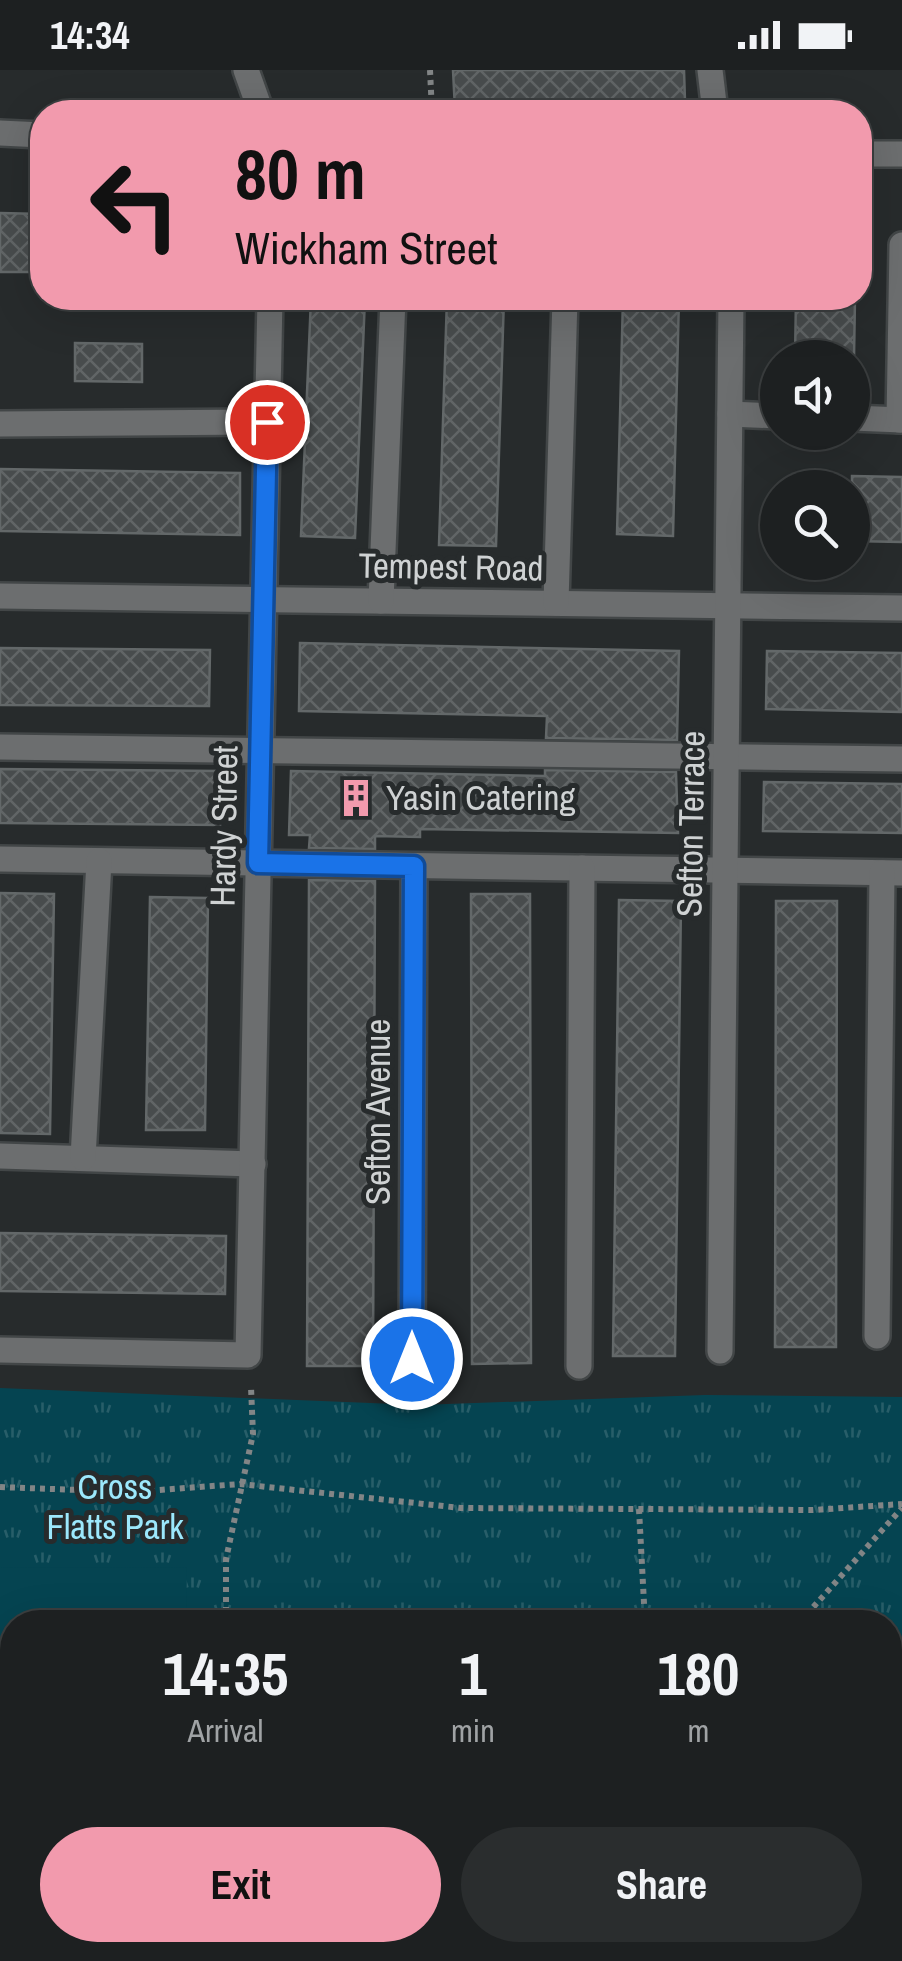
<!DOCTYPE html>
<style>
:root{--surface:#1d2021;--page:#2a2d2e;--text:#f1f3f6;--muted:#a0a3a5;--line:#3b3e3f;--accent:#f29aad}
body{margin:0;font-family:"Archivo Narrow",sans-serif;background:var(--page);color:var(--text);height:100vh;display:flex;flex-direction:column;font-size:38px;white-space:nowrap}
*{box-sizing:border-box;margin:0}
p{font-size:32px;color:var(--muted)}
.icon{flex:none;width:55px;height:55px;fill:none;stroke:currentColor;stroke-width:2;stroke-linecap:round;stroke-linejoin:round}
.map{position:relative;flex:1;overflow:hidden}
.side{position:absolute;left:0px;top:1540px;width:902px;height:352px;display:flex;flex-direction:column;background:var(--surface);border-radius:40px 40px 0 0;box-shadow:0 10px 40px #0002,0 0 0 2px var(--line)}
.side>*{flex:none}
.guide{position:absolute;left:30px;top:30px;width:842px;height:210px;border-radius:40px;box-shadow:0 10px 40px #0002,0 0 0 2px var(--line);background:#f29aad;color:#111;overflow:hidden}
.tools{position:absolute;left:760px;top:270px;display:grid;gap:20px}
.tools a{display:grid;place-items:center;width:110px;height:110px;border-radius:50%;background:var(--surface);box-shadow:0 10px 40px #0002,0 0 0 2px var(--line);font-size:50px}
.pin{position:absolute;display:grid;place-items:center;width:85px;height:85px;color:#fff;margin:-42px;border:5px solid #fff;border-radius:50%;box-shadow:0 2px 10px #0007}
.me{position:absolute;width:110px;margin:-55px;rotate:0deg;stroke-linejoin:round;filter:drop-shadow(0 0 8px #0008)}
.turn{display:flex;align-items:center;gap:35px;height:210px;padding:0 40px;font-size:45px}
.turn .icon{width:130px;height:130px;stroke-width:2.5}
.turn b{display:block;font-size:70px;line-height:85px}
.eta{display:flex;justify-content:space-evenly;align-items:center;height:170px;text-align:center}
.eta b{font-size:60px;font-weight:700;line-height:70px}
.cta{display:flex;gap:20px;margin-top:auto;padding:20px 40px}
.cta a{flex:1;height:115px;border-radius:60px;background:var(--accent);color:#111;font-size:40px;font-weight:700;line-height:115px;text-align:center}
.cta a+a{background:var(--page);color:var(--text)}
.status{display:flex;justify-content:space-between;align-items:center;height:70px;padding:0 50px;background:var(--surface);direction:ltr}
.status svg{height:28px;fill:currentColor}
.map>svg:first-child{display:block}
.grass{fill:url(#grass-tufts);fill-rule:evenodd}
.garden{fill:#054451}
.building{fill:url(#building-cross-hatch);stroke:#636869;stroke-width:2.5}
.lines{fill:none;stroke-linecap:round;stroke-linejoin:round}
.minor-casing{stroke:#424647;stroke-width:30}
.path{stroke:#828586;stroke-width:6;stroke-dasharray:5 5;stroke-linecap:butt}
.minor{stroke:#6c6e6f;stroke-width:25}
.route-casing{stroke:#114b97;stroke-width:25}
.route{stroke:#1a73e8;stroke-width:18}
.labels{text-anchor:middle;stroke-width:10;stroke-linejoin:round;paint-order:stroke}
.street-label{font-size:35px;fill:#cfd2d3;stroke:#272b2c}
.poi-label{font-size:35px;fill:#cfd2d3;stroke:#272b2c;text-anchor:start}
.park-label{font-size:35px;fill:#9ce8fc;stroke:#272b2c}
</style>
<div class="status"><b>14:34</b><svg viewBox="0 0 49 12"><path d="M0 12V9h3v3zM5 12V6h3v6zM10 12V3h3v9zM15 12V0h3v12zM26 1h20v11H26zM47 4h2v5h-2z"/></svg></div>
<div class="map">
<svg width="902" height="1891" viewBox="0 0 902 1891">
<defs>
<pattern id="grass-tufts" width="24" height="20" patternUnits="userSpaceOnUse" patternTransform="scale(2.5)"><rect width="24" height="20" fill="#054451"/><path d="M3 7l-1-3M5 7V3M7 7l1-3M15 17l-1-3M17 17v-4M19 17l1-3" fill="none" stroke="#285e69"/></pattern>
<pattern id="building-cross-hatch" width="8" height="8" patternUnits="userSpaceOnUse" patternTransform="scale(2.5)"><rect width="8" height="8" fill="#484c4d"/><path d="M0 0l8 8M0 8l8-8" fill="none" stroke="#616566"/></pattern>
</defs>
<rect width="100%" height="100%" fill="#272b2c"/>
<path class="grass" d="M0 1318 419 1335 705 1325 902 1327V1891H0ZM12 1552H890V1880H12Z"/>
<polygon class="garden" points="187,1497 186,1552 12,1552 12,1739 0,1739 0,1498"/>
<g class="building">
<polygon points="453,0 684,0 685,31 455,40"/>
<polygon points="0,143 42,144 42,202 0,202"/>
<polygon points="311,228 365,228 355,468 301,466"/>
<polygon points="447,228 504,228 496,476 439,475"/>
<polygon points="623,228 679,228 673,466 617,464"/>
<polygon points="796,228 855,228 854,288 795,288"/>
<polygon points="75,273 142,274 142,312 75,311"/>
<polygon points="0,399 240,403 240,465 0,461"/>
<polygon points="852,406 902,407 902,472 852,471"/>
<polygon points="300,573 679,581 677,670 546,668 547,646 299,641"/>
<polygon points="0,578 210,580 209,636 0,635"/>
<polygon points="767,581 902,583 902,642 766,639"/>
<polygon points="0,699 220,701 220,755 0,753"/>
<polygon points="545,700 676,702 678,763 420,759 420,767 375,766 375,779 309,778 310,765 289,765 291,701 545,706"/>
<polygon points="764,712 902,714 902,763 763,761"/>
<polygon points="309,810 375,811 373,1296 307,1296"/>
<polygon points="0,823 54,824 50,1064 0,1063"/>
<polygon points="471,824 530,824 531,1293 472,1294"/>
<polygon points="150,827 208,828 205,1060 146,1060"/>
<polygon points="619,830 681,831 675,1286 613,1286"/>
<polygon points="776,831 837,831 836,1277 775,1277"/>
<polygon points="0,1163 226,1166 225,1224 0,1221"/>
</g>
<g class="lines">
<g class="minor-casing">
<g id="minor">
<polyline points="246,0 261,42"/>
<polyline points="710,0 715,42"/>
<polyline points="0,63 42,65"/>
<polyline points="860,84 902,84"/>
<polyline points="730,344 778,346"/>
<polyline points="852,348 902,350"/>
<polyline points="899,350 902,175"/>
<polyline points="0,354 267,352"/>
<polyline points="0,526 902,538"/>
<polyline points="381,531 393,228"/>
<polyline points="556,533 565,228"/>
<polyline points="0,677 902,689"/>
<polyline points="0,789 902,803"/>
<polyline points="0,1086 253,1094"/>
<polyline points="83,1088 99,791"/>
<polyline points="877,1266 882,803"/>
<polyline points="0,1280 248,1285 270,228"/>
<polyline points="720,1281 731,228"/>
<polyline points="412,1289 414,796"/>
<polyline points="579,1296 582,798"/>
<polyline points="0,1844 12,1844"/>
</g>
</g>
<g class="path">
<polyline points="430,0 432,42"/>
<polyline points="0,1417 131,1422 240,1414 461,1438 813,1440 902,1434"/>
<polyline points="639,1439 645,1552"/>
<polyline points="226,1552 226,1489 253,1364 251,1317"/>
<polyline points="800,1552 902,1438"/>
<polyline points="890,1756 902,1747"/>
<polyline points="240,1880 244,1891"/>
<polyline points="663,1880 664,1891"/>
<polyline points="14,1891 15,1880"/>
<polyline points="223,1891 223,1880"/>
<polyline points="717,1891 738,1880"/>
</g>
<use href="#minor" class="minor"/>
</g>
<g class="lines">
<g class="route-casing">
<polyline id="route" points="267,352 258,793 414,796 412,1289"/>
</g>
<use href="#route" class="route"/>
</g>
<defs>
<g id="building-bare" transform="scale(3)"><path d="M-4-6H4V6H1V3H-1V6H-4ZM-2.5-4.3h1.7v1.8h-1.7ZM.8-4.3h1.7v1.8H.8ZM-2.5-1h1.7V.8h-1.7ZM.8-1h1.7V.8H.8Z" fill="#f29aad" stroke="#272b2c" stroke-width="2.5" paint-order="stroke"/></g>
</defs>
<g fill-rule="evenodd">
<use href="#building-bare" x="356" y="728"/>
</g>
<g class="labels">
<g class="street-label">
<text transform="translate(451 497) rotate(1)" y="12">Tempest Road</text>
<text transform="translate(691 754) rotate(-89)" y="12">Sefton Terrace</text>
<text transform="translate(224 756) rotate(-89)" y="12">Hardy Street</text>
<text transform="translate(378 1042) rotate(-90)" y="12">Sefton Avenue</text>
</g>
<g class="poi-label">
<text x="386" y="740">Yasin Catering</text>
</g>
<g class="park-label">
<text x="115" y="1429">Cross<tspan x="115" dy="40">Flatts Park</tspan></text>
</g>
</g>
</svg>
<div class="tools">
<a><svg class="icon" aria-label="sound" viewBox="0 0 24 24"><path d="M4 9h4l5-4v14l-5-4H4zM17 9q2 3 0 6"/></svg></a>
<a><svg class="icon" aria-label="search" viewBox="0 0 24 24"><circle cx="10" cy="10" r="6"/><path d="M15 15l6 6"/></svg></a>
</div>
<div class="pin" style="left:267px;top:352px;background:#d93025"><svg class="icon" aria-label="arrive" viewBox="0 0 24 24"><path d="M6 21V4h12l-3 4 3 4H6"/></svg></div>
<svg class="me" style="left:412px;top:1289px" viewBox="-20 -20 40 40"><circle r="17" fill="#1a73e8" stroke="#fff" stroke-width="3"/><path d="M0-11L8 9 0 5-8 9z" fill="#fff"/></svg>
<div class="guide">
<div class="turn"><svg class="icon" aria-label="left" viewBox="0 0 24 24"><path d="M17 20v-9H6M10 6l-5 5 5 5"/></svg><div><b>80 m</b>Wickham Street</div></div>
</div>
<section class="side">
<div class="eta">
<div><b>14:35</b><p>Arrival</p></div>
<div><b>1</b><p>min</p></div>
<div><b>180</b><p>m</p></div>
</div>
<div class="cta"><a>Exit</a><a>Share</a></div>
</section>
</div>
